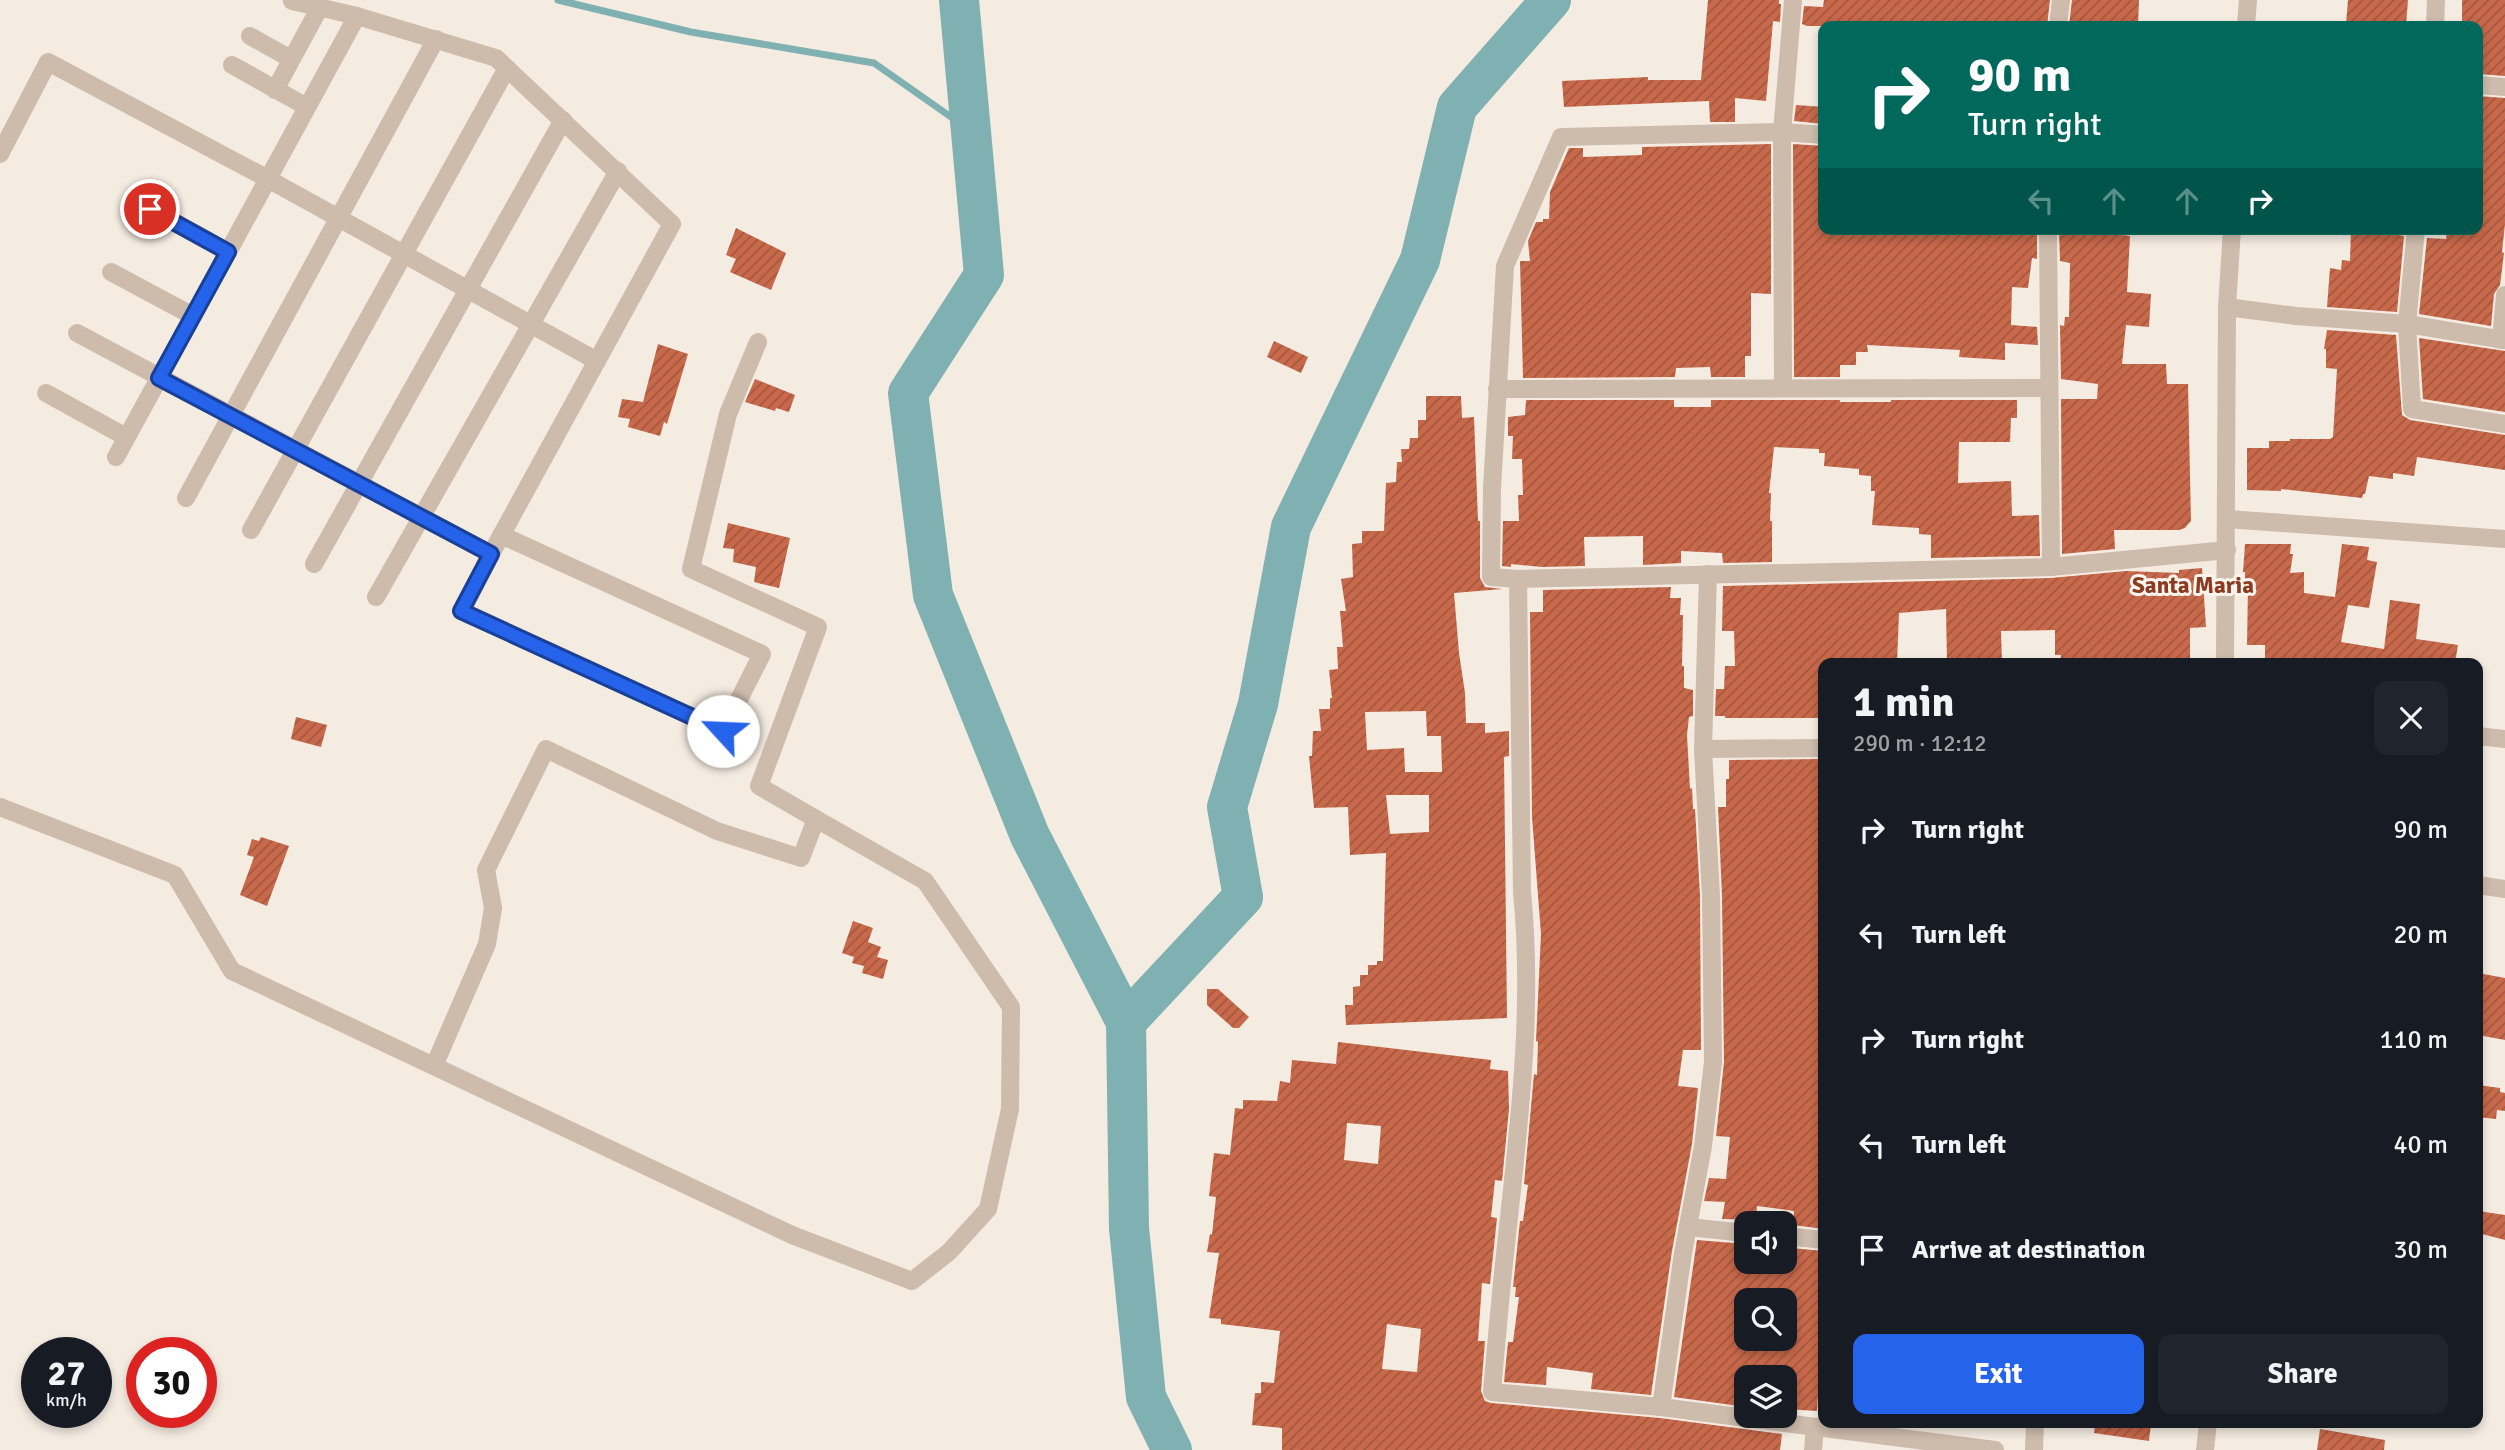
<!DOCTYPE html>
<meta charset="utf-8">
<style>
:root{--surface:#171b24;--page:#20242c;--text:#f1f3f6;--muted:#9ea1a6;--accent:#2563eb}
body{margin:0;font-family:Signika,sans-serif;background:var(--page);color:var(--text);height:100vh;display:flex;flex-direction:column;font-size:26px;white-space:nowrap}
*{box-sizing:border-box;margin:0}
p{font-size:23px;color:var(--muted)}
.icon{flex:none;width:38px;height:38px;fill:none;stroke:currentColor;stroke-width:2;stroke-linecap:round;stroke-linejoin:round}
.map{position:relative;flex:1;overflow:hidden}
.side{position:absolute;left:1818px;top:658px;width:665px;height:770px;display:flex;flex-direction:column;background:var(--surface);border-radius:14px;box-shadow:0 4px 10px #0003}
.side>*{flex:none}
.hud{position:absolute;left:1818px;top:21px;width:665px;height:214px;border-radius:14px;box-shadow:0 4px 10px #0003;background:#00695c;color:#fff;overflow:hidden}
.fabs{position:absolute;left:1734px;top:1211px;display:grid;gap:14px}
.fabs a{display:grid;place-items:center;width:63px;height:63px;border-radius:14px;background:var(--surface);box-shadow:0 4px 10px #0003;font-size:35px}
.speed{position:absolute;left:21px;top:1337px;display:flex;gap:14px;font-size:35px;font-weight:700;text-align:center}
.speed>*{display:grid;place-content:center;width:91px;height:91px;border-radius:50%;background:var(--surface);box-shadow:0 4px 10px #0003;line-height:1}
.speed small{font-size:18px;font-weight:400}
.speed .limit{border:10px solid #d22;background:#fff;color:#111}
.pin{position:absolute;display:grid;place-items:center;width:60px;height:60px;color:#fff;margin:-30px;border:4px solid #fff;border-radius:50%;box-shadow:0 2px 7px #0007}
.me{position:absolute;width:77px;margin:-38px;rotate:295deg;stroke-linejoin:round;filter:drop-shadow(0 0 5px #0008)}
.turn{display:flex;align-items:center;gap:24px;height:147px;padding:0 35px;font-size:32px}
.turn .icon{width:91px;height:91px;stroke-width:2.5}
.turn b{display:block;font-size:49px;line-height:60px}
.lanes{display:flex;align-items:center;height:66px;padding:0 35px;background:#0003;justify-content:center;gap:35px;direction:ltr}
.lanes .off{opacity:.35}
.round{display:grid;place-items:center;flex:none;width:74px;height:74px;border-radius:14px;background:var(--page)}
.overview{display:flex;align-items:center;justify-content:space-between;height:119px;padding:0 35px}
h1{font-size:42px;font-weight:800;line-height:52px}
.action{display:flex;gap:14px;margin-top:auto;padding:14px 35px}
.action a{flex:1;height:80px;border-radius:14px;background:var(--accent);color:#fff;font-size:28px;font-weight:800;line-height:80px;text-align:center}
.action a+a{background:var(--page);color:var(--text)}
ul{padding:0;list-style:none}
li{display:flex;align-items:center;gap:21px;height:105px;padding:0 35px}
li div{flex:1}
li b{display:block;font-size:26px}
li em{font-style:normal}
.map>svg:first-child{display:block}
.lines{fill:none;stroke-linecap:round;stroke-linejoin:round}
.stream{stroke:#7fb0b2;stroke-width:7}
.river{stroke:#7fb0b2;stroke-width:40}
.building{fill:url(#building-hatch);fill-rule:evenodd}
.street{stroke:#cdbbac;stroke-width:18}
.route-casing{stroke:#184099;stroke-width:18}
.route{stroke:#2563eb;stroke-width:12}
.labels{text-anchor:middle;stroke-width:6;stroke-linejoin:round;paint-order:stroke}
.quarter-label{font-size:23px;font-weight:bold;fill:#8c3b22;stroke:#fbf5ee}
</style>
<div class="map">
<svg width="2505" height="1450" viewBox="0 0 2505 1450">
<defs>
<pattern id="building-hatch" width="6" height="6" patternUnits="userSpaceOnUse" patternTransform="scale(1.75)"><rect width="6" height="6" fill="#c8694b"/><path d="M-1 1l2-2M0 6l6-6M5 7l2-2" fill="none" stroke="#a4573f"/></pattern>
</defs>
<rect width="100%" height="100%" fill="#f4ebe1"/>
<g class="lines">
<polyline class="stream" points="558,0 691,32 874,63 971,131"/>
<g class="river">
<polyline points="959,0 984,275 908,393 933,595 1030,836 1126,1022 1129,1228 1146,1397 1172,1450"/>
<polyline points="1126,1022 1243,897 1227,807 1258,704 1291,527 1420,260 1457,107 1551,0"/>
</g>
</g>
<g class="building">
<polygon points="1708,0 1779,0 1779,4 1781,4 1780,22 1773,21 1766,101 1735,98 1735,122 1710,122 1709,101 1564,107 1562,81 1648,77 1648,80 1701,80"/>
<polygon points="1824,0 2050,0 2047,26 1807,26 1802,24 1804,6 1823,7"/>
<polygon points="2072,0 2139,0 2138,26 2069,26"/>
<polygon points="2348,0 2408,0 2406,26 2349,26 2349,24 2346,24"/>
<polygon points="2462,0 2505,0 2505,76 2478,74 2478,26 2462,26"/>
<polygon points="2478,96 2505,98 2505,224 2502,252 2504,253 2500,285 2494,294 2491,326 2419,314 2427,238 2446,239 2447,229 2478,229"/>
<polygon points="1796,105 1824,107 1824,124 1794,121"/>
<polygon points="1771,144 1771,294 1751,293 1751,356 1745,356 1745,377 1711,377 1710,367 1676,368 1675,377 1523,378 1520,261 1530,261 1528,241 1536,222 1543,222 1543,219 1549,219 1550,192 1569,148 1583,148 1583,157 1642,155 1642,147"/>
<polygon points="1793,144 1824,146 1824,229 2037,230 2037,259 2032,258 2028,288 2012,287 2011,325 2037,327 2038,345 2005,343 2005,360 1959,357 1960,350 1867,345 1868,352 1856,352 1856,365 1840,365 1840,377 1794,377"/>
<polygon points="736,228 786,253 771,290 730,272 736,259 726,255"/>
<polygon points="2069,229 2091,229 2091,231 2130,236 2127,292 2151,294 2149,327 2126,325 2122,364 2166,364 2167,384 2188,384 2191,521 2185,528 2179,530 2114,530 2115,549 2062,554 2061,399 2097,399 2098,384 2061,379 2060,325 2064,326 2065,317 2069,317 2070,263 2060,261 2059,233 2068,234"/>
<polygon points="2351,229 2397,229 2398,235 2404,236 2397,312 2327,307 2330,268 2341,270 2342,260 2350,261"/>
<polygon points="2327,330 2396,335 2402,415 2410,420 2505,435 2505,470 2417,457 2414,476 2393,473 2393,479 2369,476 2365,494 2363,494 2362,498 2281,489 2281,491 2247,490 2247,448 2269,448 2269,441 2290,441 2290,439 2330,439 2333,437 2337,369 2326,368 2326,349 2324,349"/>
<polygon points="2419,338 2505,351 2505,412 2423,399"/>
<polygon points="1274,341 1308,357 1301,373 1267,357"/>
<polygon points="658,344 688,354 667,424 664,422 660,436 628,427 630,419 618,417 622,399 643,402"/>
<polygon points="755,379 795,395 789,412 776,408 775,411 745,402"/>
<path d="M1426 396H1461L1462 418 1474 417 1478 521H1480V578L1485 587 1502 589 1454 593 1459 653 1465 693 1466 723H1485V733L1509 731V756L1504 757 1507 1018 1346 1025 1345 1005H1353V987L1360 986V975H1368V965H1377V961H1383L1386 853 1350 855 1348 807 1314 808 1309 756H1312L1313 731H1321L1319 709H1330V698H1332L1329 670 1338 669 1337 647H1343L1340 611H1346L1341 579 1353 577 1352 544 1362 543V531H1384L1386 483 1396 482 1397 462H1402L1401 449H1409L1410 438H1418V420H1426ZM1426 711 1427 736H1441L1442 772H1405L1404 748 1367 750 1365 712ZM1386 795H1429V832L1390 834Z"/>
<polygon points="1526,400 1674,400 1674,407 1711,407 1711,400 1840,400 1840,402 1891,402 1891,400 2017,400 2017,418 2011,418 2010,442 1959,442 1958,483 2011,481 2012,516 2039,515 2040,556 1931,558 1931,535 1919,534 1919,528 1872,525 1875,491 1871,491 1871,476 1859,475 1859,469 1824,466 1825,453 1819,453 1819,449 1774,447 1769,493 1771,493 1770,521 1772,521 1772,562 1723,563 1722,553 1681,551 1681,563 1643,565 1643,536 1584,537 1585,566 1542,567 1511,564 1511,567 1502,566 1503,521 1519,521 1518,495 1523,495 1522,459 1512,459 1513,436 1508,436 1508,417 1525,415"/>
<polygon points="728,523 790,538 779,588 754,582 756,567 733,562 734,549 723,548"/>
<polygon points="2245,544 2291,544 2290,554 2293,554 2290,573 2304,572 2304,593 2335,597 2342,544 2369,547 2367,560 2377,562 2369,608 2348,605 2341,642 2384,649 2390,600 2420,604 2416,639 2458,645 2455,663 2300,663 2300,660 2265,661 2265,645 2247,645 2248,586 2245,586 2245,572 2243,572"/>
<polygon points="2202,568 2206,627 2190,628 2190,663 2060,663 2061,655 2055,655 2055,630 2001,631 2002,663 1947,663 1946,609 1899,613 1897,663 1824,663 1824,718 1725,718 1725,716 1715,716 1716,689 1724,689 1725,666 1735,666 1734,631 1722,631 1723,586 2051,578 2126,571 2179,573 2179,570"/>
<polygon points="1671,587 1670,598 1681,598 1680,615 1683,615 1682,666 1684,666 1684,688 1693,690 1693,716 1689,717 1687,735 1690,789 1692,788 1693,809 1695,809 1700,896 1701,1050 1683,1050 1678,1086 1698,1088 1692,1144 1672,1251 1651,1395 1591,1389 1593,1373 1547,1367 1546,1385 1504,1382 1508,1342 1513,1342 1519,1297 1515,1297 1516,1287 1513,1287 1520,1221 1523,1221 1528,1185 1524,1184 1534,1074 1537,1075 1538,1042 1536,1041 1541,934 1532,817 1530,612 1543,612 1543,590"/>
<polygon points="296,717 327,725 321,747 291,739"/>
<polygon points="1823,759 1824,1229 1793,1225 1794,1211 1757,1206 1756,1220 1722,1219 1725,1202 1704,1201 1709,1178 1726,1179 1730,1137 1716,1136 1724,1062 1722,895 1718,807 1726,807 1726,779 1729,779 1729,760"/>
<polygon points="261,837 289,846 267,906 240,895 254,857 247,855 252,839 259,841"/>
<polygon points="853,921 873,928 868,942 881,947 877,957 888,960 883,979 862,973 864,966 852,963 854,957 842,953"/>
<polygon points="2478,973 2505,978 2505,1040 2478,1035"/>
<polygon points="1207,989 1218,989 1249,1017 1239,1028 1233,1028 1207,1005"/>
<path d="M1338 1042 1491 1060 1490 1069 1508 1071 1509 1109 1502 1181 1495 1180 1491 1217 1497 1218 1490 1284 1482 1283 1478 1341H1485L1481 1391 1485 1401 1491 1403 1660 1418 1782 1434 1780 1450H1282V1428L1252 1425 1255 1393H1261V1382L1274 1383 1280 1331 1221 1324V1319L1209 1318 1219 1253 1207 1252 1210 1234 1212 1235 1216 1197 1209 1196 1214 1153 1230 1155 1235 1108 1243 1109V1100L1277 1101 1280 1081 1290 1083 1292 1060 1336 1064ZM1347 1123 1381 1126 1378 1164 1344 1160ZM1387 1324 1421 1329 1417 1372 1382 1369Z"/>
<polygon points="2478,1085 2500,1088 2500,1092 2505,1093 2505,1111 2497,1110 2496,1119 2478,1117"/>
<polygon points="2478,1211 2505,1215 2505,1240 2478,1233"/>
<path d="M1697 1240 1746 1244V1262H1785L1786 1251H1791V1248L1824 1251V1396L1818 1395 1817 1411 1785 1409V1377H1746V1407L1674 1397ZM1746 1300H1785V1339H1746Z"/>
<polygon points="2095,1423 2151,1423 2149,1441 2094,1433"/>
<polygon points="2320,1429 2385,1440 2384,1450 2317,1450"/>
</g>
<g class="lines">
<g class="street">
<polyline points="292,1 357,16 496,58 672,224 491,554 462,611 723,731 762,654 501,535"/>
<polyline points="2058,26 2061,0"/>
<polyline points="2246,26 2248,0"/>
<polyline points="2435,26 2436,0"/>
<polyline points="250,36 291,59"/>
<polyline points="232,65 307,107"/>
<polyline points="2478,85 2505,87"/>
<polyline points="275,90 320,7"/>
<path d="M1824 135 1782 132 1561 137 1505 266 1492 488 1491 577 1518 579 1522 892C1534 1013 1518 1133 1505 1254 1500 1300 1496 1346 1492 1392L1661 1407 1995 1450"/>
<polyline points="0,154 48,62 268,179 597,361"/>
<polyline points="150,209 228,252"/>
<polyline points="2048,229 2051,567"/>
<polyline points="2416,229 2407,324 2412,409 2505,424"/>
<polyline points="111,272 193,316"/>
<polyline points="2227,307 2296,316 2407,324 2505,340"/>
<polyline points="77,333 491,554"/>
<polyline points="2501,340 2505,295"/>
<polyline points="1783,388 1782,132 1793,0"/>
<polyline points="1497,389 2048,388"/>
<polyline points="46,393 126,437"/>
<polyline points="116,457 357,16"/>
<polyline points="186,498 436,39"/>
<polyline points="2227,519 2505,539"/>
<polyline points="251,530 507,68"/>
<polyline points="314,564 563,120"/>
<polyline points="1518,579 2051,567 2227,550"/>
<polyline points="376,597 618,171"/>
<polyline points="2225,663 2227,307 2232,229"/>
<polyline points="2478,736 2505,739"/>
<polyline points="1703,749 1824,748"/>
<polyline points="0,807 175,875 232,971 792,1235 912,1281 949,1252 988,1209 1010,1109 1011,1007 925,881 816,819"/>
<polyline points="2478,885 2505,889"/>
<polyline points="434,1066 487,944 493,908 486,870 546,749 717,831 801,858 816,819 759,786 818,627 691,569 728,414 758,342"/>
<polyline points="1688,1227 1746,1233"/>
<polyline points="1785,1236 1824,1240"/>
<polyline points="1661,1407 1683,1253 1703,1146 1713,1062 1711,896 1703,749 1708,574"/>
<polyline points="1813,1450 1815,1427"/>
<polyline points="2034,1450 2035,1423"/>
<polyline points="2205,1450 2208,1423"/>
</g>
</g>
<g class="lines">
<g class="route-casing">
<polyline id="route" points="150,209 228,252 159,378 491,554 461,611 723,731"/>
</g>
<use href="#route" class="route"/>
</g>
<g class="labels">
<g class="quarter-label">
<text x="2193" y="593">Santa Maria</text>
</g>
</g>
</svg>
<div class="fabs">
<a><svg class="icon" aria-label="sound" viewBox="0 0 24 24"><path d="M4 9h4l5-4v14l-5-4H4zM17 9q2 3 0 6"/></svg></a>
<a><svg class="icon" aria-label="search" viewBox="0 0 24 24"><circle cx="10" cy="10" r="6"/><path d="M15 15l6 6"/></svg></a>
<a><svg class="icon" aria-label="layers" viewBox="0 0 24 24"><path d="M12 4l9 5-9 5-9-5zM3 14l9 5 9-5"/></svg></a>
</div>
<div class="speed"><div>27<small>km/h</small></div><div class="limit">30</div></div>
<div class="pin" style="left:150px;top:209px;background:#d93025"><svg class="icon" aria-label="arrive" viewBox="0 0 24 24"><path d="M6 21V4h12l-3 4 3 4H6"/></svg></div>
<svg class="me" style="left:723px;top:731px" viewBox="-20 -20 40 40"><circle r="19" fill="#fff"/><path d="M0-13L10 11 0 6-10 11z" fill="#2563eb"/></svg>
<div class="hud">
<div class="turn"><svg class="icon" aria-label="right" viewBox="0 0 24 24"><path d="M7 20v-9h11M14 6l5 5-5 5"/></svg><div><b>90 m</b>Turn right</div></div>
<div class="lanes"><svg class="icon off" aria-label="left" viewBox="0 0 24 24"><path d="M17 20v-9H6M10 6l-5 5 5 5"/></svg><svg class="icon off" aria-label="ahead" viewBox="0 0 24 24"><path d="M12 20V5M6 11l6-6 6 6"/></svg><svg class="icon off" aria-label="ahead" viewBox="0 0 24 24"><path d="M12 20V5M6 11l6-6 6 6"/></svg><svg class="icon" aria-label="right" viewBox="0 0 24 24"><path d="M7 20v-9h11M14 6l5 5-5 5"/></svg></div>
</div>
<section class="side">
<div class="overview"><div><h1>1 min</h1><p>290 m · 12:12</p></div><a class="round"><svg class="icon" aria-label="close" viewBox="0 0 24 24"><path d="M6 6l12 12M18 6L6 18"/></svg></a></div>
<ul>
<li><svg class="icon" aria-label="right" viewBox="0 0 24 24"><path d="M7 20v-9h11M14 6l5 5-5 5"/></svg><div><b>Turn right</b></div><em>90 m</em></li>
<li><svg class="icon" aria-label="left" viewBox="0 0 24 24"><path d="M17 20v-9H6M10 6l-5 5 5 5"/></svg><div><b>Turn left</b></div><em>20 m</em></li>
<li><svg class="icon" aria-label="right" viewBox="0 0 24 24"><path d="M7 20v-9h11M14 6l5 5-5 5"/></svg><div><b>Turn right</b></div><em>110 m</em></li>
<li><svg class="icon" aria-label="left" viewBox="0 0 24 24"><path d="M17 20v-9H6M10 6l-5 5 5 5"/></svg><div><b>Turn left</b></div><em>40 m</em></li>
<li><svg class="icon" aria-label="arrive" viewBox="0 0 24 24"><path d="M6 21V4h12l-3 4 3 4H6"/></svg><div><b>Arrive at destination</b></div><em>30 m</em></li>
</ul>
<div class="action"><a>Exit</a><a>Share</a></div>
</section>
</div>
